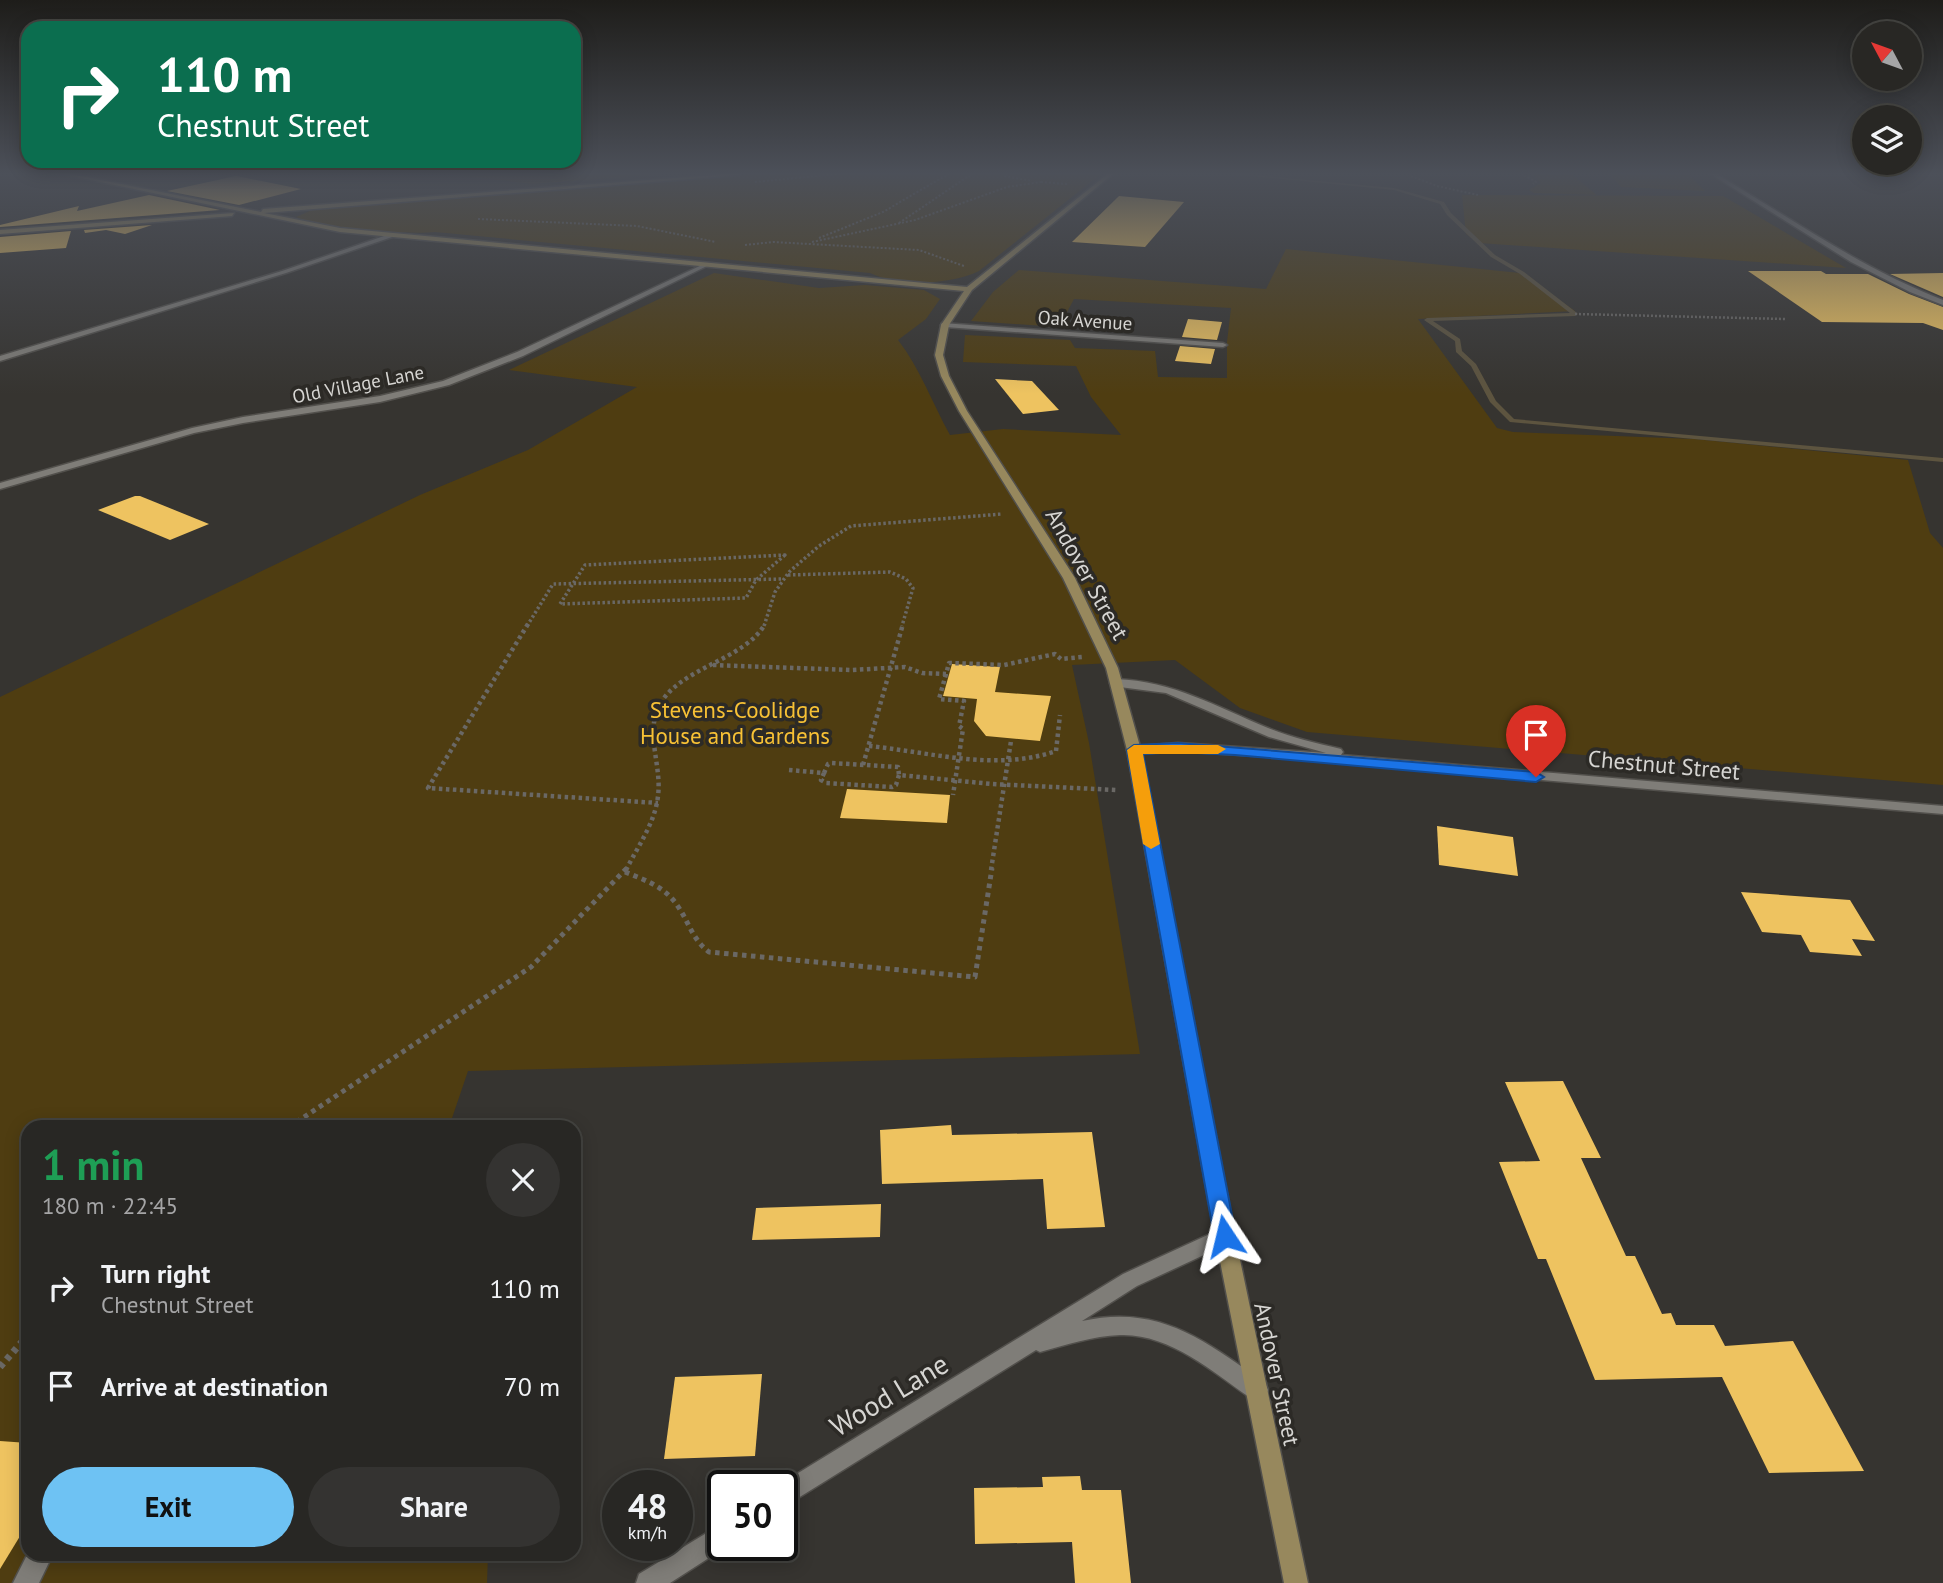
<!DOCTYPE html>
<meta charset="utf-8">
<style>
:root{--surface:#282724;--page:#343331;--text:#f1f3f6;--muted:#a5a5a6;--line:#444441;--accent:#6ec2f3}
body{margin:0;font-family:"PT Sans",sans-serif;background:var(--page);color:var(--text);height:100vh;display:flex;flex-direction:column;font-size:26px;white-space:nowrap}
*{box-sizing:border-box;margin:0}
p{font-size:23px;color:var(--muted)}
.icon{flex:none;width:38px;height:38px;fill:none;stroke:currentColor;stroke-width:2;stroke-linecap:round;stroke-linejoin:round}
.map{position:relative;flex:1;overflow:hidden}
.panel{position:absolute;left:21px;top:1120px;width:560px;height:441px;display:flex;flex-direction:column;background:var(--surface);border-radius:21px;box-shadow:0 4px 18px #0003,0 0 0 2px var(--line)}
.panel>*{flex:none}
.banner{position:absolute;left:21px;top:21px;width:560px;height:147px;border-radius:21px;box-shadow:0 4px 18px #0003,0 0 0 2px var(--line);background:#0b6e4f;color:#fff;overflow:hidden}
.needle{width:46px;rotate:311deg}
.buttons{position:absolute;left:1852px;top:21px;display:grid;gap:14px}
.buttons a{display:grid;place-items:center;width:70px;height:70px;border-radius:50%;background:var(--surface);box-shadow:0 4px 18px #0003,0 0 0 2px var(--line);font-size:35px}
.speed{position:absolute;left:602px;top:1470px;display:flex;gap:14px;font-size:35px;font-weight:700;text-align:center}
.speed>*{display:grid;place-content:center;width:91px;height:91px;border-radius:50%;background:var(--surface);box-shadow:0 4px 18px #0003,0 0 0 2px var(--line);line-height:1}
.speed small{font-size:18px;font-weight:400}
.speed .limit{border:4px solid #111;border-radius:10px;background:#fff;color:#111}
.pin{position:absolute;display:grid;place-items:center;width:60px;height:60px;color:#fff;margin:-72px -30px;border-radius:50% 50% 50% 0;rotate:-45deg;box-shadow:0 0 7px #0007}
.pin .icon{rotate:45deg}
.me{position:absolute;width:77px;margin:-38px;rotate:350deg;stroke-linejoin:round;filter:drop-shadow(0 0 5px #0008)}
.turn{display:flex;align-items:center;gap:24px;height:147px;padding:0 21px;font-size:32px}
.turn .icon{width:91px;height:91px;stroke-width:2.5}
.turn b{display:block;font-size:49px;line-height:60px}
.round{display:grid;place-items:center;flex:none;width:74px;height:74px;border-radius:37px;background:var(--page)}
.head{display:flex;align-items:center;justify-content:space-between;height:119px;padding:0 21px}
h1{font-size:42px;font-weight:700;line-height:52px;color:#1e9e55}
.cta{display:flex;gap:14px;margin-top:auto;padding:14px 21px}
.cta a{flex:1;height:80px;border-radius:42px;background:var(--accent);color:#111;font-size:28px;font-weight:700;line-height:80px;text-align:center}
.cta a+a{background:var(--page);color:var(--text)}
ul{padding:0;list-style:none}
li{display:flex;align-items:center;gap:21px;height:98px;padding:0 21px}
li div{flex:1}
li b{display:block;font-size:26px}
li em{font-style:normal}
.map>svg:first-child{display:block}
.green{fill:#4f3d11}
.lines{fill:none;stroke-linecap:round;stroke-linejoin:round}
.stream{fill:#5d543f;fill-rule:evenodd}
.building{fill:#eec360}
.lane-casing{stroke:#52504c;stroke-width:3}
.street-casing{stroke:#52504c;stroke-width:3}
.secondary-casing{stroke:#52504c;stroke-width:3}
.path-far5{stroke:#6a6865;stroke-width:2;stroke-dasharray:2 2;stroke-linecap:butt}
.path-far4{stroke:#6a6865;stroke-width:2.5;stroke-dasharray:2 2;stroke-linecap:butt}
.path-far3{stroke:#6a6865;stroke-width:3.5;stroke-dasharray:2.5 2.5;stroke-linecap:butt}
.path-far2{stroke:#6a6865;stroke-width:4.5;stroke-dasharray:3.5 3.5;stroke-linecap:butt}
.path-far1{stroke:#6a6865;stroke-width:5;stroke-dasharray:4.5 4.5;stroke-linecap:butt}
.path{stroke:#6a6865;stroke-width:7;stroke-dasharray:5 5;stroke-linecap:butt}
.lane{fill:#7f7d78;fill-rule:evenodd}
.street{fill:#7f7d78;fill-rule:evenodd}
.secondary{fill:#97885d;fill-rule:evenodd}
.route{fill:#1a73e8;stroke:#114b97;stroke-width:2}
.slow{fill:#f59e0b}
.labels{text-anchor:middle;stroke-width:7;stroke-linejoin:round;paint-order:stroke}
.far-street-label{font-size:19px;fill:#d6d5d2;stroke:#2c2a26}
.street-label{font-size:23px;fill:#d6d5d2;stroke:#2c2a26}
.park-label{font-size:23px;fill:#f7c135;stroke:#2c2a26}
.near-street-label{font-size:28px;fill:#d6d5d2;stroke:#2c2a26}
</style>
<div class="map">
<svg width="1943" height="1583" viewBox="0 0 1943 1583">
<rect width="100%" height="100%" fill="#363430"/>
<g class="green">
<polygon points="442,173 675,173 532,184"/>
<path d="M766 173H1102L979 271C950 285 900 287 870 273L435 232C408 235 318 228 296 217L312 210Z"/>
<polygon points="1532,173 1570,173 1597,195 1534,193 1529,190 1541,183"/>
<polygon points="1609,173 1687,173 1705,191 1621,187"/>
<polygon points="1462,195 1723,196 1846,268 1479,243 1466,234"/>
<path d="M1286 249 1520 273 1575 311 1418 319 1497 428 1513 432 1694 439 1908 460 1930 533 1943 548V785L1307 732 1240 708 1175 660 1072 665 1089 743 1140 1054 468 1071 449 1127H28V1554H488L487 1583H0V697L420 495 528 450 637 387 509 370 714 273 819 288 865 285 924 290 940 299 926 319 898 340C920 368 932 403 950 435L1003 429 1121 435 1091 397 1076 366 963 362 965 335 1070 340 1075 348 1155 351 1158 377 1227 378V342L1231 308 1074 299 1059 327 971 321 993 292 1019 270 1266 289Z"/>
</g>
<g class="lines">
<polygon class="stream" points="1222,173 1232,173 1394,188 1444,202 1451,213 1495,255 1524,272 1577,313 1578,314 1575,316 1433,321 1460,339 1462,351 1476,364 1496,401 1514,419 1943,458 1943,462 1510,422 1490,402 1471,366 1456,352 1455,341 1424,320 1427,318 1570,313 1520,274 1491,257 1447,215 1440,204 1394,190"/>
</g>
<g class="building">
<polygon points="236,176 301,189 239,205 167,191"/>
<polygon points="149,195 220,210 0,227 0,225 79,206 77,211"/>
<polygon points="1119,196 1184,202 1145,247 1072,242"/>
<polygon points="152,225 125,234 106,230 85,233 84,230"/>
<polygon points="71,231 66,248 0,253 0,237"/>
<polygon points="1748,271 1821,271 1826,274 1868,274 1909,294 1943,307 1943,330 1923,323 1822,322"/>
<polygon points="1943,273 1943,297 1890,274"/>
<polygon points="1188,319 1222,322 1217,340 1182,337"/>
<polygon points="1180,346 1215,349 1211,364 1175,361"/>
<polygon points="995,379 1032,381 1059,410 1023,414"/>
<polygon points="135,496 140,496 209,524 170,540 98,510"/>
<polygon points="952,664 1000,667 995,692 1051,696 1040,741 986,736 974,721 977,699 943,696"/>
<polygon points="847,789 950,795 947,823 840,818"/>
<polygon points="1437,826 1513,837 1518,876 1439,865"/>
<polygon points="1741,892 1850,900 1875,941 1852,939 1862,956 1810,952 1801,935 1762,932"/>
<polygon points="1563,1081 1601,1158 1581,1158 1626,1256 1635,1256 1662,1314 1671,1313 1676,1325 1714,1325 1725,1346 1793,1341 1864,1471 1769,1473 1722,1377 1595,1380 1546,1259 1538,1259 1499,1162 1540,1161 1505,1082"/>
<polygon points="951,1125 952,1135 1092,1132 1105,1227 1047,1229 1043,1179 882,1184 880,1130"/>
<polygon points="881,1204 880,1237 752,1240 756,1208"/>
<polygon points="762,1374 755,1456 664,1459 675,1377"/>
<polygon points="0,1441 28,1443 28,1523 0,1569"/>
<polygon points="1080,1476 1082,1490 1121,1490 1131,1583 1075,1583 1072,1542 975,1544 974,1488 1043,1487 1042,1477"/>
</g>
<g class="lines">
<g class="lane-casing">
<polygon id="lane" points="28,1553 53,1554 39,1583 13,1583"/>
</g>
<g class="street-casing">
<g id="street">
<path d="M1709 173H1715C1790 218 1861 268 1943 300V305L1910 292 1851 262Z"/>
<polygon points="390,234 392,237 286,273 0,361 0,356 282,271"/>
<polygon points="704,264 709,265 523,356 449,385 380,402 243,423 194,433 0,489 0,483 192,428 243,417 380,396 443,381 517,352"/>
<polygon points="942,323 1223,343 1227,345 1223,347 945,327 941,325"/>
<path d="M1116 679C1173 681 1217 707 1268 728 1292 738 1316 743 1341 749L1343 752 1341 755 1943 806V814L1272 757 1178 751 1134 754 1127 750 1129 747 1178 743 1326 753 1269 737 1166 693 1112 686 1110 683Z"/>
<path d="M1225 1227 1232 1230 1235 1236 1232 1242 1137 1286 1082 1321C1159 1304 1204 1340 1265 1383L1268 1390 1265 1397 1257 1401 1249 1397C1212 1371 1168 1333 1120 1335 1093 1336 1066 1345 1040 1352L1036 1350 782 1508V1486H777L1123 1274Z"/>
<polygon points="723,1523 723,1545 729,1545 670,1583 636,1583 639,1574"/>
</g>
</g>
<g class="secondary-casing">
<g id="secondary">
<polygon points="57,173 66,173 261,212 263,209 741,173 739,175 264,213 340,228 967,287 1109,173 1114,173 972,290 949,325 943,355 949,376 967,411 1075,578 1118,668 1141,750 1235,1236 1308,1583 1284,1583 1215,1236 1127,750 1106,668 1063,578 959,411 941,376 935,355 941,325 964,291 340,232"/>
<polygon points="234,213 232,216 0,234 0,230"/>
</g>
</g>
<g class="path-far5">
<polyline points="1011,173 1004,176 1032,181"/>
<polyline points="1521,173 1536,182 1533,184"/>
<polyline points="1411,176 1437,186 1478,195"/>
<polyline points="755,182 846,173"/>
<polyline points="1041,182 1067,184"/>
<polyline points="478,219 637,226 716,242"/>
<polyline points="899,223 973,173"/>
<polyline points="819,238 883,212 950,173"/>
<polyline points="812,242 915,220 1007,187 1041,182"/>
<polyline points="745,245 773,242 919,250 964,266"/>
</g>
<polyline class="path-far4" points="1575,314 1785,319"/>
<g class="path-far3">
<polygon points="785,555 756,580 746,598 560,604 585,565"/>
<polyline points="788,575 890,572 906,579 913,588 902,626"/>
<polyline points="527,626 553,584 782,579"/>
<polyline points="764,626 775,592 789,572 819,546 851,526 1002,514"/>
</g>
<g class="path-far2">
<polyline points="528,624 428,788 658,803"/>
<polyline points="713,665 852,670 905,667 922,673 946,674 949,663 1004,665 1055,654 1061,659 1082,657"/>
<polyline points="946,674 939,699 964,701 959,726 963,729 953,795"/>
<path d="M869 746C931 752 995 772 1056 751L1060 715"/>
<polyline points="863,765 903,624"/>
<polyline points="789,770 824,773 821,780 826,783 892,787 896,785 899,775 992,784 1116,790"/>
<polyline points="824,773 828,764 832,763 898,767 899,775"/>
<path d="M626 870C638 846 655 823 658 796 662 766 645 734 659 706 678 668 745 660 765 624"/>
<polyline points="991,870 1011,741"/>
</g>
<g class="path-far1">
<path d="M625 872C645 880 665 887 677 905 689 922 692 939 709 952L975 977 992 868"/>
<polyline points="289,1127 531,967 627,868"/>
</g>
<polyline class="path" points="0,1367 28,1335"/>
<use href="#lane" class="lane"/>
<use href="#street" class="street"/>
<use href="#secondary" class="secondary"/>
</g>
<linearGradient id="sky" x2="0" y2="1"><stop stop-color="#1e1d1a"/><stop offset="0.44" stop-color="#4c5059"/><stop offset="1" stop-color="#4c5059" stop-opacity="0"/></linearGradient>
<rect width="1943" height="394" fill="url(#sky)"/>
<polygon class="route" points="1178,743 1536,772 1544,777 1536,782 1235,755 1178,752 1143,754 1236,1236 1233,1243 1225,1246 1217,1243 1214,1236 1127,750 1134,745"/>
<polygon class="slow" points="1134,745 1218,745 1226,749 1218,754 1143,754 1160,844 1151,849 1143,844 1127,750"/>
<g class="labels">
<g class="far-street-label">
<text transform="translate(1085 320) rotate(4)" y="7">Oak Avenue</text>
<text transform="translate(358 384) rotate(-11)" y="7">Old Village Lane</text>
</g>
<g class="street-label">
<text transform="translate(1087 574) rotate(61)" y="8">Andover Street</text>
<text transform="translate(1664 765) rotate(5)" y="8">Chestnut Street</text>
<text transform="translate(1277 1374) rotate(78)" y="8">Andover Street</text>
</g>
<g class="park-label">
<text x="735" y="718">Stevens-Coolidge<tspan x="735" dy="26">House and Gardens</tspan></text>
</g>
<g class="near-street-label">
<text transform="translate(889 1395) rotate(-31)" y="10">Wood Lane</text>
</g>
</g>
</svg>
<div class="buttons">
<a><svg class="needle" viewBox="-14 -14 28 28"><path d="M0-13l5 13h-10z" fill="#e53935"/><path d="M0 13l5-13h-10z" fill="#a5a5a6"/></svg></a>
<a><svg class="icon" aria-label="layers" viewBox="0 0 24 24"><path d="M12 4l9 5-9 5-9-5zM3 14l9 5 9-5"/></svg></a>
</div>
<div class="speed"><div>48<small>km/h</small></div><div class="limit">50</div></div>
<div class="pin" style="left:1536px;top:777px;background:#d93025"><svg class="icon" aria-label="arrive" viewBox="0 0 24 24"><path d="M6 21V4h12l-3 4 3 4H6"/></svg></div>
<svg class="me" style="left:1225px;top:1236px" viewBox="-20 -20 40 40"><path d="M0-17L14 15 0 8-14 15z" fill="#1a73e8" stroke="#fff" stroke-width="4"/></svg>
<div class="banner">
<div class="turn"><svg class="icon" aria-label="right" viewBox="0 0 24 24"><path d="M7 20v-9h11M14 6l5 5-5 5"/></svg><div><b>110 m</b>Chestnut Street</div></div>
</div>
<section class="panel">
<div class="head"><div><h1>1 min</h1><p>180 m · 22:45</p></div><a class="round"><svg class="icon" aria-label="close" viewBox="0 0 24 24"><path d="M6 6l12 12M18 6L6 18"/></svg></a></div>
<ul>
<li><svg class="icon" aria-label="right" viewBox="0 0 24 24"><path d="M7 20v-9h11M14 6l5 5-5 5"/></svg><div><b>Turn right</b><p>Chestnut Street</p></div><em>110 m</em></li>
<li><svg class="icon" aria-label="arrive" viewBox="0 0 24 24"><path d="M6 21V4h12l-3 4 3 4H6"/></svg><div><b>Arrive at destination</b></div><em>70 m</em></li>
</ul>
<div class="cta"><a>Exit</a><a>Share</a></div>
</section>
</div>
